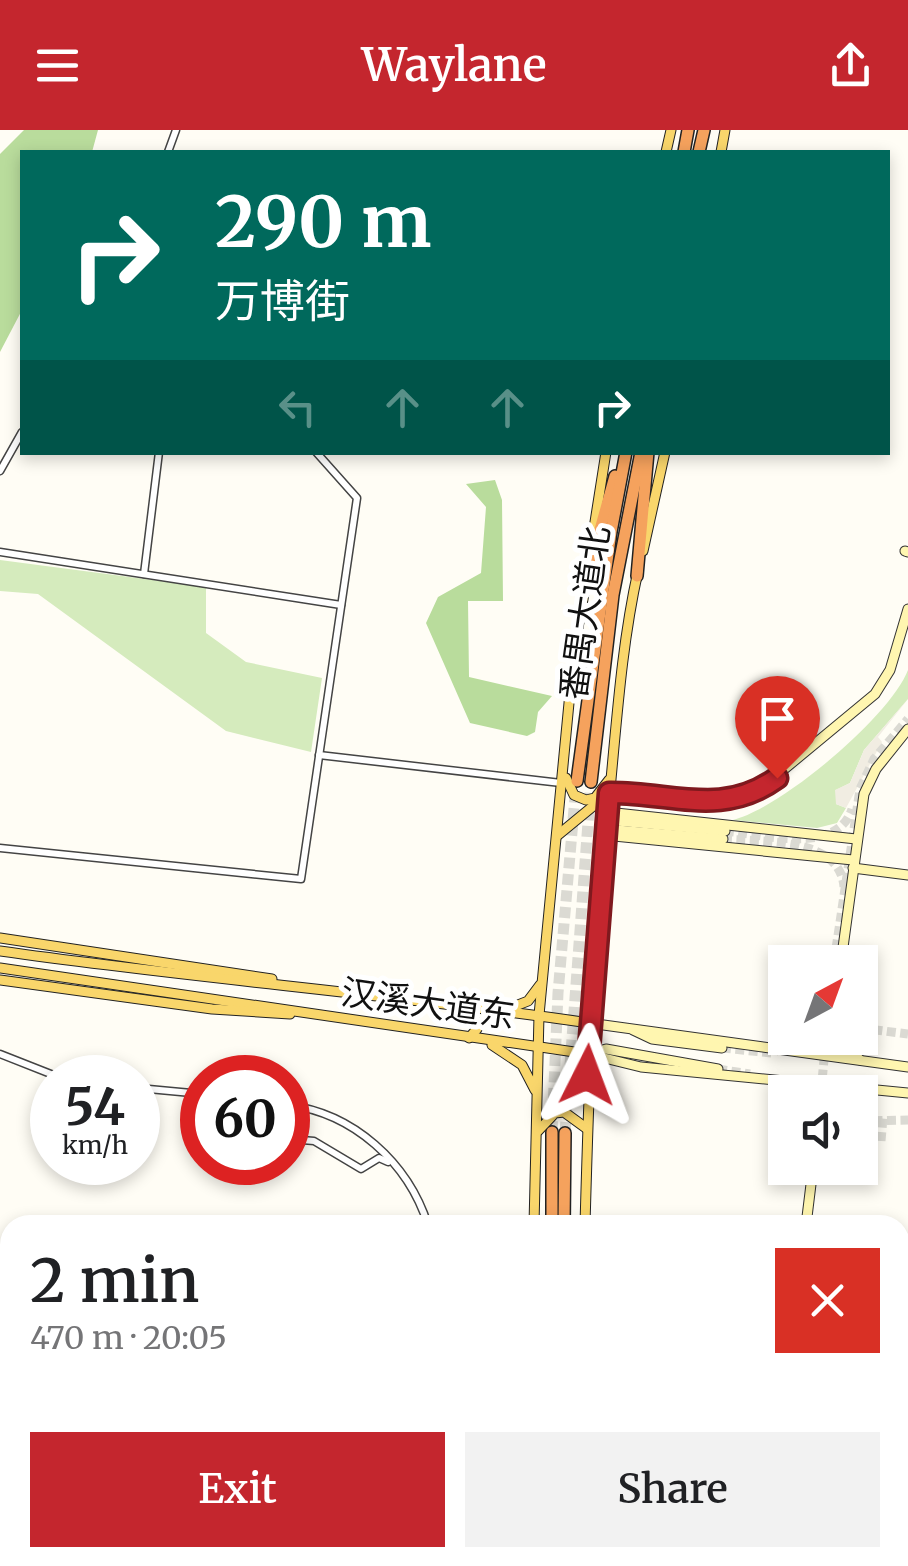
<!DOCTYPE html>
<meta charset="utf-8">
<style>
:root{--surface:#fff;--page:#f2f2f2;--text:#202124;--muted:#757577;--accent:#c4262e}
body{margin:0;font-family:Merriweather,"Noto Sans SC",serif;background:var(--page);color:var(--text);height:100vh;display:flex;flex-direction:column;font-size:38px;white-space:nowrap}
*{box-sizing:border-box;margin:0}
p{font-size:32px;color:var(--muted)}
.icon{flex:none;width:55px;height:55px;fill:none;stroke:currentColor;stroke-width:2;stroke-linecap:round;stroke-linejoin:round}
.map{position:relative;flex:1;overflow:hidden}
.sheet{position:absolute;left:0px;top:1085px;width:910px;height:352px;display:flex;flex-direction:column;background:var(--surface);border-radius:30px 30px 0 0;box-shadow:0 5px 15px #0003}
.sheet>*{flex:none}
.top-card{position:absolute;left:20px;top:20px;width:870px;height:305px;border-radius:0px;box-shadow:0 5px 15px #0003;background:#00695c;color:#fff;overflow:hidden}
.needle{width:65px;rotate:41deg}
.tools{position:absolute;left:768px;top:815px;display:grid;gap:20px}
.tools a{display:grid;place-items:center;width:110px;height:110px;border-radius:0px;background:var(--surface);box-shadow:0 5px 15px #0003;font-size:50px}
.speed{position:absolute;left:30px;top:925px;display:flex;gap:20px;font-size:50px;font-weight:700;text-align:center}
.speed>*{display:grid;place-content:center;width:130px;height:130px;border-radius:50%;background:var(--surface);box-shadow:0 5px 15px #0003;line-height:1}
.speed small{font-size:25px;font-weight:400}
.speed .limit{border:15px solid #d22;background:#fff;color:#111}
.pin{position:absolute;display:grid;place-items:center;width:85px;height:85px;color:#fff;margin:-102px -42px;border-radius:50% 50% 50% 0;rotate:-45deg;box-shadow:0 0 10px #0007}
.pin .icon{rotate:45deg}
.me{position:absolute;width:110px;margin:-55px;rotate:3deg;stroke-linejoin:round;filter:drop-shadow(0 0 8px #0008)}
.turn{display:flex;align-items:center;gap:35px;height:210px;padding:0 30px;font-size:45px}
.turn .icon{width:130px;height:130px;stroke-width:2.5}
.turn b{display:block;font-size:70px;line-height:85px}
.lanes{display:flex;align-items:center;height:95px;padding:0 30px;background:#0003;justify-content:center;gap:50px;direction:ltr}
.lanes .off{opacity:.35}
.round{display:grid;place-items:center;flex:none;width:105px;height:105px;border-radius:0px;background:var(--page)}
.head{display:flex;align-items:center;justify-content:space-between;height:170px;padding:0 30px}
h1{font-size:60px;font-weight:600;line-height:75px}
.primary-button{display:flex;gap:20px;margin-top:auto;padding:20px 30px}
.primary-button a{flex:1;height:115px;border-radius:0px;background:var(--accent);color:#fff;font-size:40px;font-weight:600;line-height:115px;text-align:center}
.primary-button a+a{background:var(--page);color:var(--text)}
header{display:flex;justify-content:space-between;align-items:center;height:130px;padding:0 30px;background:var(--accent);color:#fff;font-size:45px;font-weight:600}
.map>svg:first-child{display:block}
.green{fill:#d5ebbd}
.forest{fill:#b9dc9c}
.plaza{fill:#f1ede2}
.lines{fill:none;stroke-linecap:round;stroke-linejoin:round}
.secondary-tunnel{stroke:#dbdad3;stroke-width:9;stroke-dasharray:9 4.5;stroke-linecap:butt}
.highway-tunnel{stroke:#dbdad3;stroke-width:11;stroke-dasharray:11 5.5;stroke-linecap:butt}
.street-casing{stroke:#444;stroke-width:9}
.secondary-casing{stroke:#333;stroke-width:11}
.primary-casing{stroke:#222;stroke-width:11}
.highway-casing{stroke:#222;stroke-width:14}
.street{stroke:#fff;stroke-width:6}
.secondary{stroke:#fff6b0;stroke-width:9}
.primary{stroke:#f9d66b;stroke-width:9}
.highway{stroke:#f5a25d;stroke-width:11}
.route-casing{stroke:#7f191e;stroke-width:25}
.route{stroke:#c4262e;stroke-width:18}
.labels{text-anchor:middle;stroke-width:10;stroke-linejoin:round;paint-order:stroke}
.street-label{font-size:35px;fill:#111;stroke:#fff}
</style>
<header><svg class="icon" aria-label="menu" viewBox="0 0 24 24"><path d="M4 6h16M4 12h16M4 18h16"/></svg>Waylane<svg class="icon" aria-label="share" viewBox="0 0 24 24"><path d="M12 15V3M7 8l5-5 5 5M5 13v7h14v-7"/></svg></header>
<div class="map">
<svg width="908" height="1436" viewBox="0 0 908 1436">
<rect width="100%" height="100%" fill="#fffdf5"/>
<g class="green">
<polygon points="0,430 206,457 206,503 246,532 322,548 311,622 226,601 38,464 0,461"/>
<path d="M908 540V569L864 620 850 653 836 660V674L846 678 837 693 817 698 733 690C781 678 890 587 908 540Z"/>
</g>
<g class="forest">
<polygon points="24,0 98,0 92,22 22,22 22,180 0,222 0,24"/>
<polygon points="495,350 502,370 503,471 468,471 469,547 552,566 538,582 535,602 527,606 470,593 426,493 438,467 481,443 486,377 466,354"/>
</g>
<polygon class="plaza" points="908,569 878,607 882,612 846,678 836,674 835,660 850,653 864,620"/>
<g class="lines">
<g class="secondary-tunnel">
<path d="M725 701C761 704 837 726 852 679"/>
<path d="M723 709C760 712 840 706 844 757"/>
<polyline points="834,832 860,659 874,629 908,589"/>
<polyline points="860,898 908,904"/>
<polyline points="722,918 772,923 804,908"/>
<polyline points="718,939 750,944"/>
<polyline points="821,962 826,908"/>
<polyline points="860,991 908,990"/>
<polyline points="881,1011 883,987"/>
</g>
<g class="highway-tunnel">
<polyline points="552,1002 558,863 576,656"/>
<polyline points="565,1003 591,652"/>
</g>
<g class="street-casing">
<g id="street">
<polyline points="168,22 176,0"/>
<polyline points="0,341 22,302"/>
<polyline points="0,422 341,475"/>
<polyline points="144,444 159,322"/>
<polyline points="319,625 561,653"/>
<polyline points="0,718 301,749 357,368 316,322"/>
<polyline points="0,924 61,948"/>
<polyline points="138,958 202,964"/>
<path d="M288 975C353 983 408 1032 428 1095"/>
<polyline points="302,1010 314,1011 361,1039 379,1028 388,1032"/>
<polyline points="0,1405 10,1406"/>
<polyline points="185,1428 256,1436"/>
<polyline points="883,1428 884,1436"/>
</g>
</g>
<g class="secondary-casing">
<g id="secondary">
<polyline points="905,421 908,422"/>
<polyline points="609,663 712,672 759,660 875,564 890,540 908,479"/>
<polyline points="607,682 856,709"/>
<polyline points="606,690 725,701"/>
<polyline points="605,699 723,709"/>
<polyline points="604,705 853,730"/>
<polyline points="853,738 908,745"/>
<polyline points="841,832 864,664 876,639 908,599"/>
<polyline points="589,893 908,937"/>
<polyline points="633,900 652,909 722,918"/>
<polyline points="840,908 860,930"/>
<polyline points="792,919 817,908"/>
<polyline points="588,924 641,937 908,963"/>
<polyline points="588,924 606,919 718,939"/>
<polyline points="778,953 795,962"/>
<polyline points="806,1095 813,1038"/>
<polyline points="900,1226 908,1227"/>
<polyline points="900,1235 908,1235"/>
<polyline points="900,1242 908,1242"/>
<polyline points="900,1404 908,1405"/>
</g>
</g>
<g class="primary-casing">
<g id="primary">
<polyline points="666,22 671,0"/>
<polyline points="721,22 725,0"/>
<polyline points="592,411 606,322"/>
<polyline points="643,421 665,322"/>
<polyline points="566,648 574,665 586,670 595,668 609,650"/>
<polyline points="558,705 603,668"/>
<polyline points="0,808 272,849"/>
<path d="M0 821C196 849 393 864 589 893"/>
<polyline points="0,838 588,924"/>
<polyline points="0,850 212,879 290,884"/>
<polyline points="505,880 528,871 540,855"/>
<polyline points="469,908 477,899 470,877"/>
<polyline points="492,915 522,935 535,960"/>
<polyline points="538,1001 555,983 564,982 586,998"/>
<polyline points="534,1095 539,885 574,521 587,446"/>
<path d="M585 1095C589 949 594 806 610 660 617 587 622 513 638 441"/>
<polyline points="500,1436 502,1428"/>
</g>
</g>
<g class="highway-casing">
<g id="highway">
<polyline points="684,22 688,0"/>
<polyline points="699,22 704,0"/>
<polyline points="637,446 648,322"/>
<polyline points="586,450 615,346"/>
<polyline points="577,651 611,402 626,322"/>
<polyline points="591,652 613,465 641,322"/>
<polyline points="552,1095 552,1002"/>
<polyline points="564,1095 565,1003"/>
<polyline points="507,1436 508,1428"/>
<polyline points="519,1436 520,1428"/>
<polyline points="531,1436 532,1428"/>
<polyline points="548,1436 550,1428"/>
</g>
</g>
<use href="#street" class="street"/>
<use href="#secondary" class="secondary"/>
<use href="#primary" class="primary"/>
<use href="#highway" class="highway"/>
</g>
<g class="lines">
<g class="route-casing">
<path id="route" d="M587 945 609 663C671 662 722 688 777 648"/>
</g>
<use href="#route" class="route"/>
</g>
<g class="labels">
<g class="street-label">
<text transform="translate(585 483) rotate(-82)" y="12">番禺大道北</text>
<text transform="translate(428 874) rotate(8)" y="12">汉溪大道东</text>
</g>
</g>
</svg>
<div class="tools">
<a><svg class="needle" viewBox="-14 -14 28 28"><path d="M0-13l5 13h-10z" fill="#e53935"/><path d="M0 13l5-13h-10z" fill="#757577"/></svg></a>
<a><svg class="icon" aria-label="sound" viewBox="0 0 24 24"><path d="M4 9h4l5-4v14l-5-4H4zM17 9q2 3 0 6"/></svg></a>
</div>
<div class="speed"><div>54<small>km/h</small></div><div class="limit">60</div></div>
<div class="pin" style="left:777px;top:648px;background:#d93025"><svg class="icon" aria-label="arrive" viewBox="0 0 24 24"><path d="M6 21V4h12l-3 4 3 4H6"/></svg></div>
<svg class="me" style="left:587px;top:945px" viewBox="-20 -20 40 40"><path d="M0-17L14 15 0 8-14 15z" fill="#c4262e" stroke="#fff" stroke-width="4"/></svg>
<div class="top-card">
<div class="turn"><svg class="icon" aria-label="right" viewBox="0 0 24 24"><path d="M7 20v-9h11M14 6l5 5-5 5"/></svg><div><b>290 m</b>万博街</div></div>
<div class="lanes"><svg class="icon off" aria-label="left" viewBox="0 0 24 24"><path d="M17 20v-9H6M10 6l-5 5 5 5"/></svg><svg class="icon off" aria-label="ahead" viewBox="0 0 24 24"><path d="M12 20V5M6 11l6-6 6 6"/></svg><svg class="icon off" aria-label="ahead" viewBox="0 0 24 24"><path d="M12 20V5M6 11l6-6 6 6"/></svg><svg class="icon" aria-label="right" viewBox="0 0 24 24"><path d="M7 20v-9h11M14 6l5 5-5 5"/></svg></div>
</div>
<section class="sheet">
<div class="head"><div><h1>2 min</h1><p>470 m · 20:05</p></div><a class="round" style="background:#d93025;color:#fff"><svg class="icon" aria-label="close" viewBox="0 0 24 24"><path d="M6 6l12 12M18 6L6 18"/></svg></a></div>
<div class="primary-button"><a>Exit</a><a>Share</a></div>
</section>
</div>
